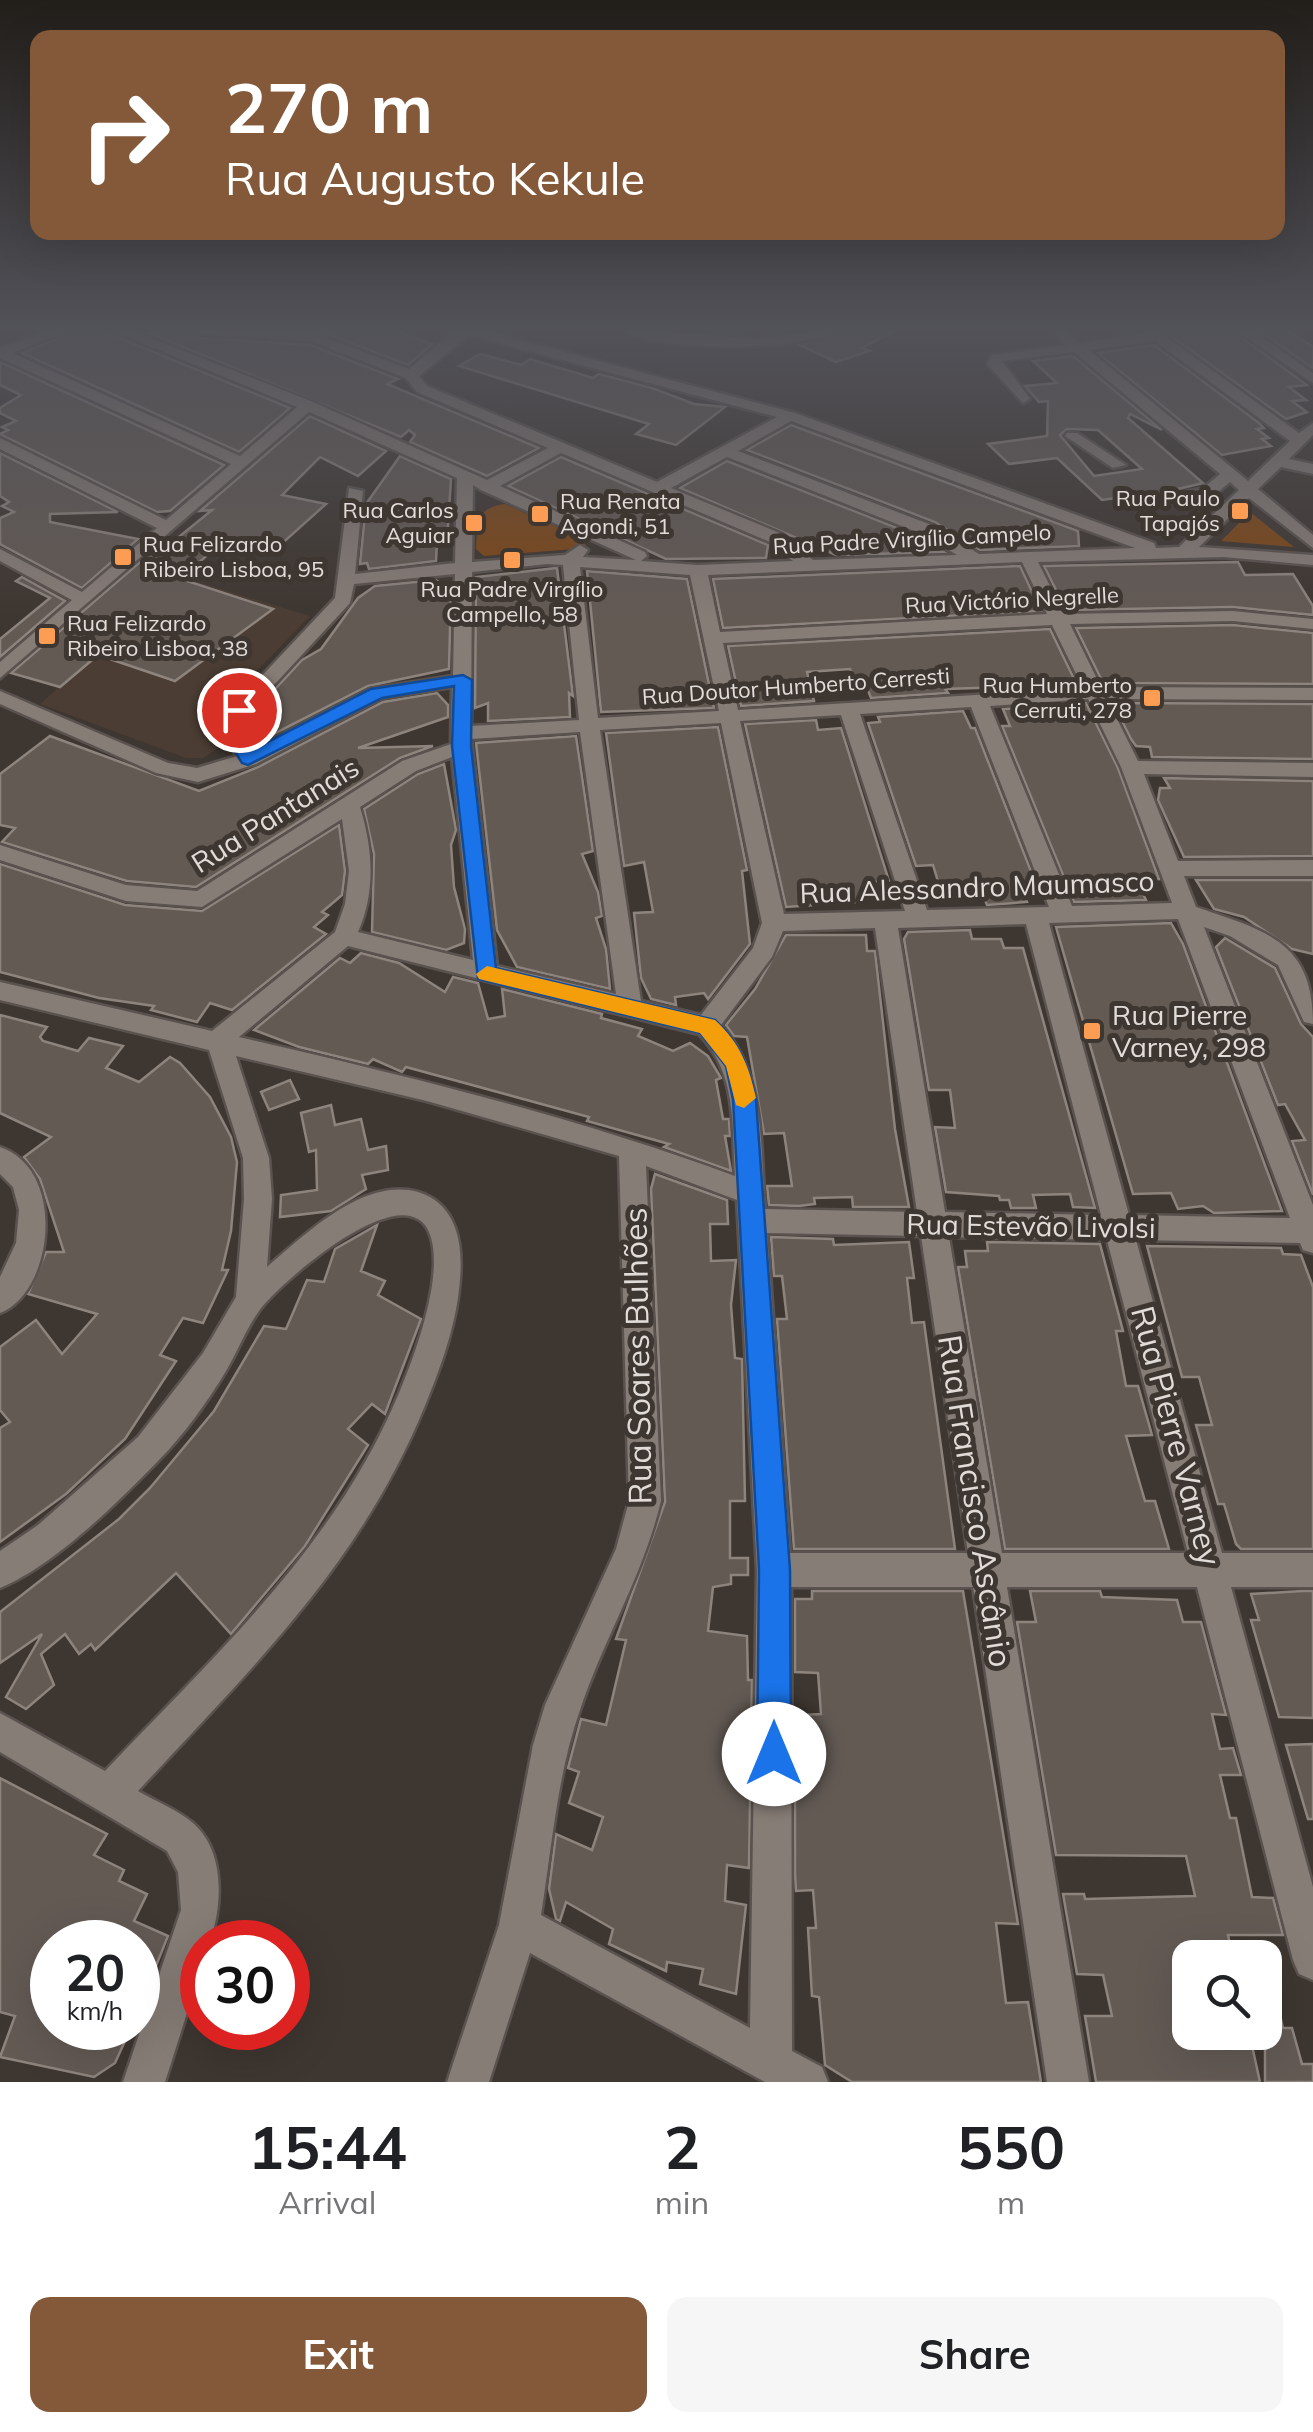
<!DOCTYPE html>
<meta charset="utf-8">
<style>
:root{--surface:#fff;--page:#f6f6f6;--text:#202124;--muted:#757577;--accent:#835939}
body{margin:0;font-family:Mulish,sans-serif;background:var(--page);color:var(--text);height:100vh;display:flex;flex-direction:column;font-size:38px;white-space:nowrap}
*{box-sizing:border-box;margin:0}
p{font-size:32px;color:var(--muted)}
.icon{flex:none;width:55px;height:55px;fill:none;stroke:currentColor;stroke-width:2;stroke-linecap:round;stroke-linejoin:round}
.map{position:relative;height:2082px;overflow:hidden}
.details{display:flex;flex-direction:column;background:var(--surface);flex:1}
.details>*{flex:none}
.top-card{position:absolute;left:30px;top:30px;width:1255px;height:210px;border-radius:20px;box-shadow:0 10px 40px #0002;background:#835939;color:#fff;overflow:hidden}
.fabs{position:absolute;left:1172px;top:1940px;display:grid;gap:20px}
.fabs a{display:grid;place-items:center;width:110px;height:110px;border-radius:20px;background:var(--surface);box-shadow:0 10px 40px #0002;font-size:50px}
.speed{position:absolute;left:30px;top:1920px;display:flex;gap:20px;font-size:50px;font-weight:700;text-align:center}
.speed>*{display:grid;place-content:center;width:130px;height:130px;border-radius:50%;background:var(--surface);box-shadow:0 10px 40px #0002;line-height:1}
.speed small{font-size:25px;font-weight:400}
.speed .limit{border:15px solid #d22;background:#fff;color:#111}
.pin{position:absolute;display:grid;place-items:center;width:85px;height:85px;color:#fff;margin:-42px;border:5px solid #fff;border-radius:50%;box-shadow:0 2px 10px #0007}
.me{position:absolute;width:110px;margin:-55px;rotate:0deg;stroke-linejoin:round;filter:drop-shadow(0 0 8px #0008)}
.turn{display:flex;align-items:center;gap:35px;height:210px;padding:0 30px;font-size:45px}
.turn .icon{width:130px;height:130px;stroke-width:2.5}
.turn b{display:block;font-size:70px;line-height:85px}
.eta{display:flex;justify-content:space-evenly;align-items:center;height:170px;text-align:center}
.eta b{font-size:60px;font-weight:700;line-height:70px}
.action{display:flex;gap:20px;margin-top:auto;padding:20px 30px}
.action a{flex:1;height:115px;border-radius:20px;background:var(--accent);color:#fff;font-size:40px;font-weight:700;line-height:115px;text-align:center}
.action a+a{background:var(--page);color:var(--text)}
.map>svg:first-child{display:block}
.built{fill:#4b3d33}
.green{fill:#804715}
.building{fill:#635a54;stroke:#8e847e;stroke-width:2.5;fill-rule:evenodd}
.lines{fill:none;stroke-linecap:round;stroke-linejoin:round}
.minor-casing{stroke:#5a524e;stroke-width:5}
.minor{fill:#877d77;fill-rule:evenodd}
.route{fill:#1a73e8;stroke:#114b97;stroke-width:2.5}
.slow{fill:#f59e0b}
.poi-dot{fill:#fc9d53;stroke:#3e3630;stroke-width:4}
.labels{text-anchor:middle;stroke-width:10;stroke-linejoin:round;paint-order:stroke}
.far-poi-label{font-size:22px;fill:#e2dcd9;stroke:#3e3630;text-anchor:end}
.far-street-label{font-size:22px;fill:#e2dcd9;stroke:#3e3630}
.street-label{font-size:28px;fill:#e2dcd9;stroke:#3e3630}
.poi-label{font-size:28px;fill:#e2dcd9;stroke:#3e3630;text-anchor:start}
.near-street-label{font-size:32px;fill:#e2dcd9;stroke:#3e3630}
</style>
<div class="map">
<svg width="1313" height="2082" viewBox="0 0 1313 2082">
<rect width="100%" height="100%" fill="#3e3630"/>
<polygon class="built" points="181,577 310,616 209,720 217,749 203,758 186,758 40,704"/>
<g class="green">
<path d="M505 504 582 538 587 548 484 556 476 549C478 523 475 508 505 504Z"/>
<polygon points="1250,512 1294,547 1221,541"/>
</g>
<g class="building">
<polygon points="78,329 98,329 290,408 239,452 22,353"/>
<polygon points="178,329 188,337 310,345 398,379 387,384 539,448 487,476 410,442 415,435 409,430 401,437 149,333"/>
<polygon points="314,329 389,329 433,344 408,365"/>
<polygon points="844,329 899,329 862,348 870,351 836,362 799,345"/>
<polygon points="1161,329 1230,329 1307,385 1289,387 1306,400 1292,401 1307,412 1286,419"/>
<polygon points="1256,329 1286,329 1313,347 1313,368"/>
<polygon points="1154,345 1259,423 1264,428 1257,429 1269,438 1262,439 1271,446 1222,455 1098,353"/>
<polygon points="480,354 521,365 530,359 593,378 599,374 655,389 694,404 725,407 676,445 636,434 649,424 459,366"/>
<path d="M1073 356 1162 430 1130 414 1128 418 1203 483 1127 501 1123 497 1102 500 1057 458 1009 464 988 444 1047 436 1048 401 1039 402 1025 386 1057 383 1033 361ZM1067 429 1098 430 1142 469 1094 476 1060 435Z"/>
<polygon points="0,362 224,465 170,511 157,512 0,434 8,430 2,427 16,421 0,413 0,408 21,395 0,385"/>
<polygon points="310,416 386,451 358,476 320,457 282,495 326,504 277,548 227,537 181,579 273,609 175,681 98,655 60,687 11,673 161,544 169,545 212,510 200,511"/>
<polygon points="791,425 1078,531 1079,546 980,550 935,522 747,450"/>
<polygon points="0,453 118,512 50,514 50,522 138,539 82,588 0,544 0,518 14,512 2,506 9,502 0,496"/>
<polygon points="400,456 451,479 447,542 437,542 436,561 369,569 367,563 360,564 366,504"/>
<polygon points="561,457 768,545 766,558 666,559 508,486"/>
<polygon points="727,461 920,537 944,552 836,555 680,488"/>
<polygon points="1238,562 1245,575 1293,574 1313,606 1313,615 1233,607 1066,610 1044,566"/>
<polygon points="1020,566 1041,611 723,628 713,579"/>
<polygon points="557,568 573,696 569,693 570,717 488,721 488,703 475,708 476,577"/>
<polygon points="587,571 687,579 714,708 601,712"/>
<polygon points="22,577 65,601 0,657 0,639 50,598 16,581"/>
<polygon points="436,580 451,592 449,669 368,686 254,744 247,733 254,725 251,715 302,660 321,649 358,598 375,586"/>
<polygon points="1233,625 1313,633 1313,684 1103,683 1076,628"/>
<polygon points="1050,629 1077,685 945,689 948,693 871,698 867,688 860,689 850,669 807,672 814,701 741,706 728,646"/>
<polygon points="437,693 448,705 448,717 358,748 433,746 400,758 196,887 127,881 2,842 15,828 0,825 0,774 50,736 199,791 258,767 383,702"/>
<polygon points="1086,703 1118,768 1159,879 1136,880 1146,900 1074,902 1002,726 1010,726 1003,709"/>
<polygon points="1113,703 1313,704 1313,759 1152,757 1150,747 1136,746 1131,739"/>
<polygon points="963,711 971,728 975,728 1036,884 1021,885 1027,902 987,905 983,895 943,898 933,865 916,866 868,723 880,722 878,717"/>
<polygon points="816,720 818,730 841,728 889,881 868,882 870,891 861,891 860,902 786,907 745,724"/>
<polygon points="718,727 747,870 742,871 750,944 708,999 704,993 675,997 676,1005 651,999 641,978 634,913 653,912 644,862 624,866 606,733"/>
<polygon points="576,736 593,851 582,854 598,892 602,916 596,918 606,949 610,989 517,967 497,930 476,743"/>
<polygon points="444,764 456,830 451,845 454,887 465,929 464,943 446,950 372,932 374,854 364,809 418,774"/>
<polygon points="1164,778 1313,781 1313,856 1184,857 1158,800 1160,788 1170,788"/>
<polygon points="339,825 345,871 342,895 322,912 328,915 314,927 326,934 232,1010 210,1003 197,1022 151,1010 154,1006 99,998 0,972 0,864 125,905 202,911"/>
<polygon points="1196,880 1313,880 1313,954 1292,949 1244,917 1214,909"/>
<polygon points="1171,923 1183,944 1282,1211 1214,1213 1203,1206 1178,1209 1171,1193 1133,1194 1056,927"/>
<polygon points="970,930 972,939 1001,939 1004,948 1023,948 1095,1208 1073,1207 1070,1194 1033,1195 1036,1208 1011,1208 1009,1200 1000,1200 999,1196 946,1192 935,1127 955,1128 950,1090 929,1090 904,939 908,932"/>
<polygon points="786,935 866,935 867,951 875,951 895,1129 909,1207 853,1207 852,1197 814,1198 815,1204 799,1206 769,1205 767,1186 792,1186 784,1133 764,1134 747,1037 734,1036 726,1025 755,989"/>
<polygon points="1225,938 1275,968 1301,1024 1313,1037 1313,1195 1292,1141 1305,1140 1285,1104 1278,1105 1216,947"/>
<polygon points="361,953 399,963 445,992 453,977 478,983 488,1019 505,1016 502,989 602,1014 601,1018 642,1029 638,1036 673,1051 690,1043 708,1056 721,1078 716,1080 723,1119 729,1119 730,1136 725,1136 731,1171 664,1147 669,1144 587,1121 589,1117 406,1067 402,1072 373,1059 368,1064 299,1047 254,1030 340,958 350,963"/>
<polygon points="0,1015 47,1027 40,1037 43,1041 78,1051 89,1038 123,1046 106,1068 139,1082 170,1057 180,1063 210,1097 231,1137 237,1162 231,1231 222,1270 228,1270 203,1323 183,1318 160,1355 176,1361 125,1439 66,1494 0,1542 0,1428 10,1422 0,1410 0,1347 36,1320 62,1354 97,1314 28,1294 46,1252 64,1252 40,1179 24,1157 51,1137 0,1113"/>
<polygon points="290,1080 299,1099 269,1110 261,1092"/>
<polygon points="331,1105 335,1125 361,1119 368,1150 386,1146 388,1170 362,1175 366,1189 331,1211 280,1217 281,1195 317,1190 316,1150 309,1152 301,1113"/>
<polygon points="655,1174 727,1200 728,1224 710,1224 711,1261 736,1260 731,1305 735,1358 742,1359 745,1501 730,1501 730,1558 748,1558 748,1575 731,1575 731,1584 713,1587 708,1631 747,1636 748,1680 752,1680 749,1868 727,1865 725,1901 746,1905 736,1994 700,1984 703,1969 667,1962 666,1971 609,1944 613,1929 566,1902 560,1921 556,1919 549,1889 556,1834 592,1850 603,1817 569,1803 579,1772 568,1768 581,1719 606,1725 626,1640 616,1639 665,1502 651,1189"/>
<polygon points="377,1225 361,1271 385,1281 378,1295 421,1319 385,1414 372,1404 348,1429 368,1445 305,1546 231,1634 176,1573 95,1650 91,1644 79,1654 65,1634 41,1654 54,1685 26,1709 6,1697 42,1634 0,1663 0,1612 119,1519 150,1488 214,1411 264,1326 286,1329 307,1280 324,1282 335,1249"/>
<polygon points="771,1237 833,1239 834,1245 909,1242 914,1278 907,1278 912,1323 924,1322 955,1549 794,1549 777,1319 787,1319 782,1276 774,1276"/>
<polygon points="987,1242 1100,1244 1123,1331 1116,1331 1126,1386 1138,1386 1152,1435 1126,1436 1145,1501 1155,1501 1169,1549 1005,1549 958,1267 967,1267 965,1251 988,1251"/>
<polygon points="1147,1246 1281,1248 1283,1254 1301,1255 1313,1287 1313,1549 1241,1549 1236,1544 1224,1504 1218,1504 1196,1425 1212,1425 1199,1377 1182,1377"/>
<polygon points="812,1591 963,1591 1018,1924 996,1923 1006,2003 1028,2002 1041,2082 852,2082 825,2065 819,1997 812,1996 808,1928 816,1928 813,1890 796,1891 795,1874 795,1780 819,1780 815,1732 802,1732 801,1715 821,1714 818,1673 795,1672 795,1599 812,1599"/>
<polygon points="1030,1591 1100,1591 1102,1597 1177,1600 1183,1622 1201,1622 1226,1715 1212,1714 1220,1749 1233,1748 1241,1775 1220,1775 1230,1818 1236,1818 1252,1897 1273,1898 1283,1935 1228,1935 1233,1958 1190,1958 1190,2032 1249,2032 1260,2082 1096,2082 1085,2016 1112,2016 1103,1975 1077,1974 1063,1894 1084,1894 1085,1899 1195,1896 1186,1856 1056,1855 1017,1622 1036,1622"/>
<polygon points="1302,1591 1313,1591 1313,1718 1279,1717 1251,1620 1259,1620 1251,1594"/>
<polygon points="1313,1744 1313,1819 1308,1819 1286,1745"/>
<polygon points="0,1778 107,1834 94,1855 124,1870 119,1881 147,1894 134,1921 168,1936 138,2011 138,1942 52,1942 52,2028 131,2028 115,2063 94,2077 0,2057 15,2016 0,2012"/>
<polygon points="1272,1982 1283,2028 1292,2028 1302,2064 1313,2064 1313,2082 1265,2082 1265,1983"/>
</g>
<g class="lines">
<g class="minor-casing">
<g id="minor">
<path d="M55 329H74L12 353 240 456 297 407 109 329H128L313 402 487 480 548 448 417 392 406 378 311 341 188 333 181 329 288 333 284 329H303L409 369 456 329H478L795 413 1154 543 1156 548 1179 547 1239 490 1230 482 1213 496 1130 508V502L1202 489 1220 474 1074 352 1002 361 1030 399 1023 403 987 364 992 355 1066 345 1048 329H1063L1080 343 1146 334 1140 329H1155L1299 433 1313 423V435L1289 459 1313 464V474L1281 467 1258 489 1313 535V548L1249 498 1199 547 1313 555V565L1223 557 1038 562 1064 614 1233 611 1313 619V629L1233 621 1070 624 1101 687 1313 688V700L1107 699 1138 761 1313 763V777L1144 774 1178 861 1313 860V876H1184L1196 907C1266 931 1313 941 1313 1024L1304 1022 1278 965 1230 936 1204 927 1313 1205V1253L1303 1250 1300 1243 1136 1240 1222 1553H1313V1587H1231L1313 1887V1980L1299 1974 1293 1960 1197 1587H1007L1089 2082H1047L973 1587H791L792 2051 822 2067 828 2082H765L530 1953 489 2082H447L499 1925 533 1745 545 1705 616 1549 629 1501 619 1156 427 1101 236 1056 269 1158 272 1199 267 1267C305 1235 363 1177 418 1192 457 1204 463 1244 460 1279 457 1322 442 1364 426 1403 361 1564 253 1666 138 1791 155 1801 178 1810 193 1823 226 1852 222 1906 210 1942H202V1966L165 2082H123L181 1910 178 1872 167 1851 0 1752V1713L105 1771C216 1654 336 1545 399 1393 415 1355 446 1272 429 1232 404 1174 279 1283 259 1311 246 1329 238 1351 226 1371 208 1401 183 1436 158 1461 117 1503 55 1565 0 1588V1551L38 1525 138 1437 203 1353 236 1297 244 1199 243 1158 209 1050 0 1000V982L212 1031 335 932 345 904 349 871 342 819 202 907 126 901 0 860V845L126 885 197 891 402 761 451 744 452 687 382 698 256 764 198 782 156 773 0 704V691L168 763 197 768 237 756 223 734 229 711 335 598 349 488 363 491 355 574 455 563 457 478 309 412 0 678V662L72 600 0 561V549L82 592 157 528 0 449V438L166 520 231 464 0 358V348ZM469 335 777 417 657 482 427 386 419 376ZM1155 341 1290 441 1248 481 1089 350ZM791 421 1135 548 979 554 934 526 738 451ZM561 453 770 542 793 561 698 565 641 561 647 556 645 552 500 486ZM727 457 922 534 957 555 813 560 782 534 671 488ZM473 485 481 490 636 560 583 557 588 550 580 545 565 555 472 562ZM1022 562 1047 614 720 632 708 575ZM547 564 563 565 579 720 471 726 472 572ZM580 567 690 575 719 711 598 718ZM455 574 453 676 370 689 253 749 243 734 248 713 350 603 354 584ZM1052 625 1083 688 738 710 723 643ZM1088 699 1121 767 1172 903 1072 906 990 706ZM971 707 1049 907 927 910 860 714ZM841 715 905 911 784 914 740 721ZM721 723 762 923 753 948 701 1015 641 1001 600 730ZM580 732 616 994 497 966 471 739ZM452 757 473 960 358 932C376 891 373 849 360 807L416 771ZM1178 919 1290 1218 1129 1215 1049 923ZM1026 924 1101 1215 945 1212 898 928ZM875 928 917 1212 765 1209C760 1146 766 1075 721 1025L772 957 783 931ZM348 946 699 1034C737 1073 732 1125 735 1176 573 1116 407 1076 239 1037ZM646 1166 737 1200 757 1570 750 2028 541 1915C552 1847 557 1775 580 1710 604 1638 643 1576 661 1501ZM767 1233 921 1236 968 1553H790ZM949 1237 1107 1240 1188 1553H1002Z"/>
<path d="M620 329 757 339 840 329C802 353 658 352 620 329Z"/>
<polygon points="1234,329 1250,329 1313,373 1313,383"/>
<polygon points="1067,433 1077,433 1126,465 1113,468 1065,436"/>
<path d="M0 1147C68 1170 53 1293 0 1313V1277L16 1243 19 1210 13 1187 0 1174Z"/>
</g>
</g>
<use href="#minor" class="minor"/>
</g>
<linearGradient id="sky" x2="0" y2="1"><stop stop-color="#221e1a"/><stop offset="0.53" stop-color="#525259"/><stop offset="1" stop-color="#525259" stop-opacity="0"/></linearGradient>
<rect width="1313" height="620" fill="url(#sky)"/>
<path class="route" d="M463 675 472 680 471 746 496 968 715 1020C740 1044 749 1066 756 1100L790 1570 791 1754 786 1766 774 1771 762 1766 757 1754 759 1570 733 1100 726 1066 700 1033 478 979 452 746 454 686 382 698 248 765 242 763 224 734 230 710 239 705 248 710 242 734 252 750 371 689Z"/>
<path class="slow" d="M487 966 715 1020C740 1043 749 1066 756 1098L744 1108 736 1105 726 1066 700 1033 479 979 476 974Z"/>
<g class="poi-dot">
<rect x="1230" y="501" width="20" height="20" rx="5"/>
<rect x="530" y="504" width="20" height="20" rx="5"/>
<rect x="464" y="513" width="20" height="20" rx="5"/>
<rect x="113" y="547" width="20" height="20" rx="5"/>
<rect x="502" y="550" width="20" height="20" rx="5"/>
<rect x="37" y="626" width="20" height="20" rx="5"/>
<rect x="1142" y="688" width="20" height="20" rx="5"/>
<rect x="1082" y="1021" width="20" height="20" rx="5"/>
</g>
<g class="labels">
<g class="far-poi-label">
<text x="1220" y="506">Rua Paulo<tspan x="1220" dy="25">Tapajós</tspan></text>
<text x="560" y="509" text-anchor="start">Rua Renata<tspan x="560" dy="25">Agondi, 51</tspan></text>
<text x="454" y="518">Rua Carlos<tspan x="454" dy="25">Aguiar</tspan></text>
<text x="143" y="552" text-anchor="start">Rua Felizardo<tspan x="143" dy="25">Ribeiro Lisboa, 95</tspan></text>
<text x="512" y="597" text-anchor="middle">Rua Padre Virgílio<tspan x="512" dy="25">Campello, 58</tspan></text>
<text x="67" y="631" text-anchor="start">Rua Felizardo<tspan x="67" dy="25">Ribeiro Lisboa, 38</tspan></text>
<text x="1132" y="693">Rua Humberto<tspan x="1132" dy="25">Cerruti, 278</tspan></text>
</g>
<g class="far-street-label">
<text transform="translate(912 539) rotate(-3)" y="8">Rua Padre Virgílio Campelo</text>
<text transform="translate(1012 600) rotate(-3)" y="8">Rua Victório Negrelle</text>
<text transform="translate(796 686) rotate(-4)" y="8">Rua Doutor Humberto Cerresti</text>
</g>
<g class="street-label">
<text transform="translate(275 815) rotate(-32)" y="10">Rua Pantanais</text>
<text transform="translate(977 887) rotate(-2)" y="10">Rua Alessandro Maumasco</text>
<text transform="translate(1031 1226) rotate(1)" y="10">Rua Estevão Livolsi</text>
</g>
<g class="poi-label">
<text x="1112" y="1025">Rua Pierre<tspan x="1112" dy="32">Varney, 298</tspan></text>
</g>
<g class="near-street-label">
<text transform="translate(638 1356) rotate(-91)" y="11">Rua Soares Bulhões</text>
<text transform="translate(1176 1436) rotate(75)" y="11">Rua Pierre Varney</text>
<text transform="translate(975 1501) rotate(81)" y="11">Rua Francisco Ascânio</text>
</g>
</g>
</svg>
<div class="fabs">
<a><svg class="icon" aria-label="search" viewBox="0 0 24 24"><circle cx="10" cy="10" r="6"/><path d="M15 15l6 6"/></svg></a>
</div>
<div class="speed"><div>20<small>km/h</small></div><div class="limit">30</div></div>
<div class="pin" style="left:239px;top:710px;background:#d93025"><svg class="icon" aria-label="arrive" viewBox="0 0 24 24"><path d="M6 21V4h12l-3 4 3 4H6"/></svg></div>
<svg class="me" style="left:774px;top:1754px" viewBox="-20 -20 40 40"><circle r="19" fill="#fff"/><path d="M0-13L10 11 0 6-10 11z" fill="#1a73e8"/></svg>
<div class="top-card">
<div class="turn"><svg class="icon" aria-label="right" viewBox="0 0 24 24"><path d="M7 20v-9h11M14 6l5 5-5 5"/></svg><div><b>270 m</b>Rua Augusto Kekule</div></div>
</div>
</div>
<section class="details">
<div class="eta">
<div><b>15:44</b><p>Arrival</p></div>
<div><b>2</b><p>min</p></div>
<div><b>550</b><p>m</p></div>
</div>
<div class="action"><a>Exit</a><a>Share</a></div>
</section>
